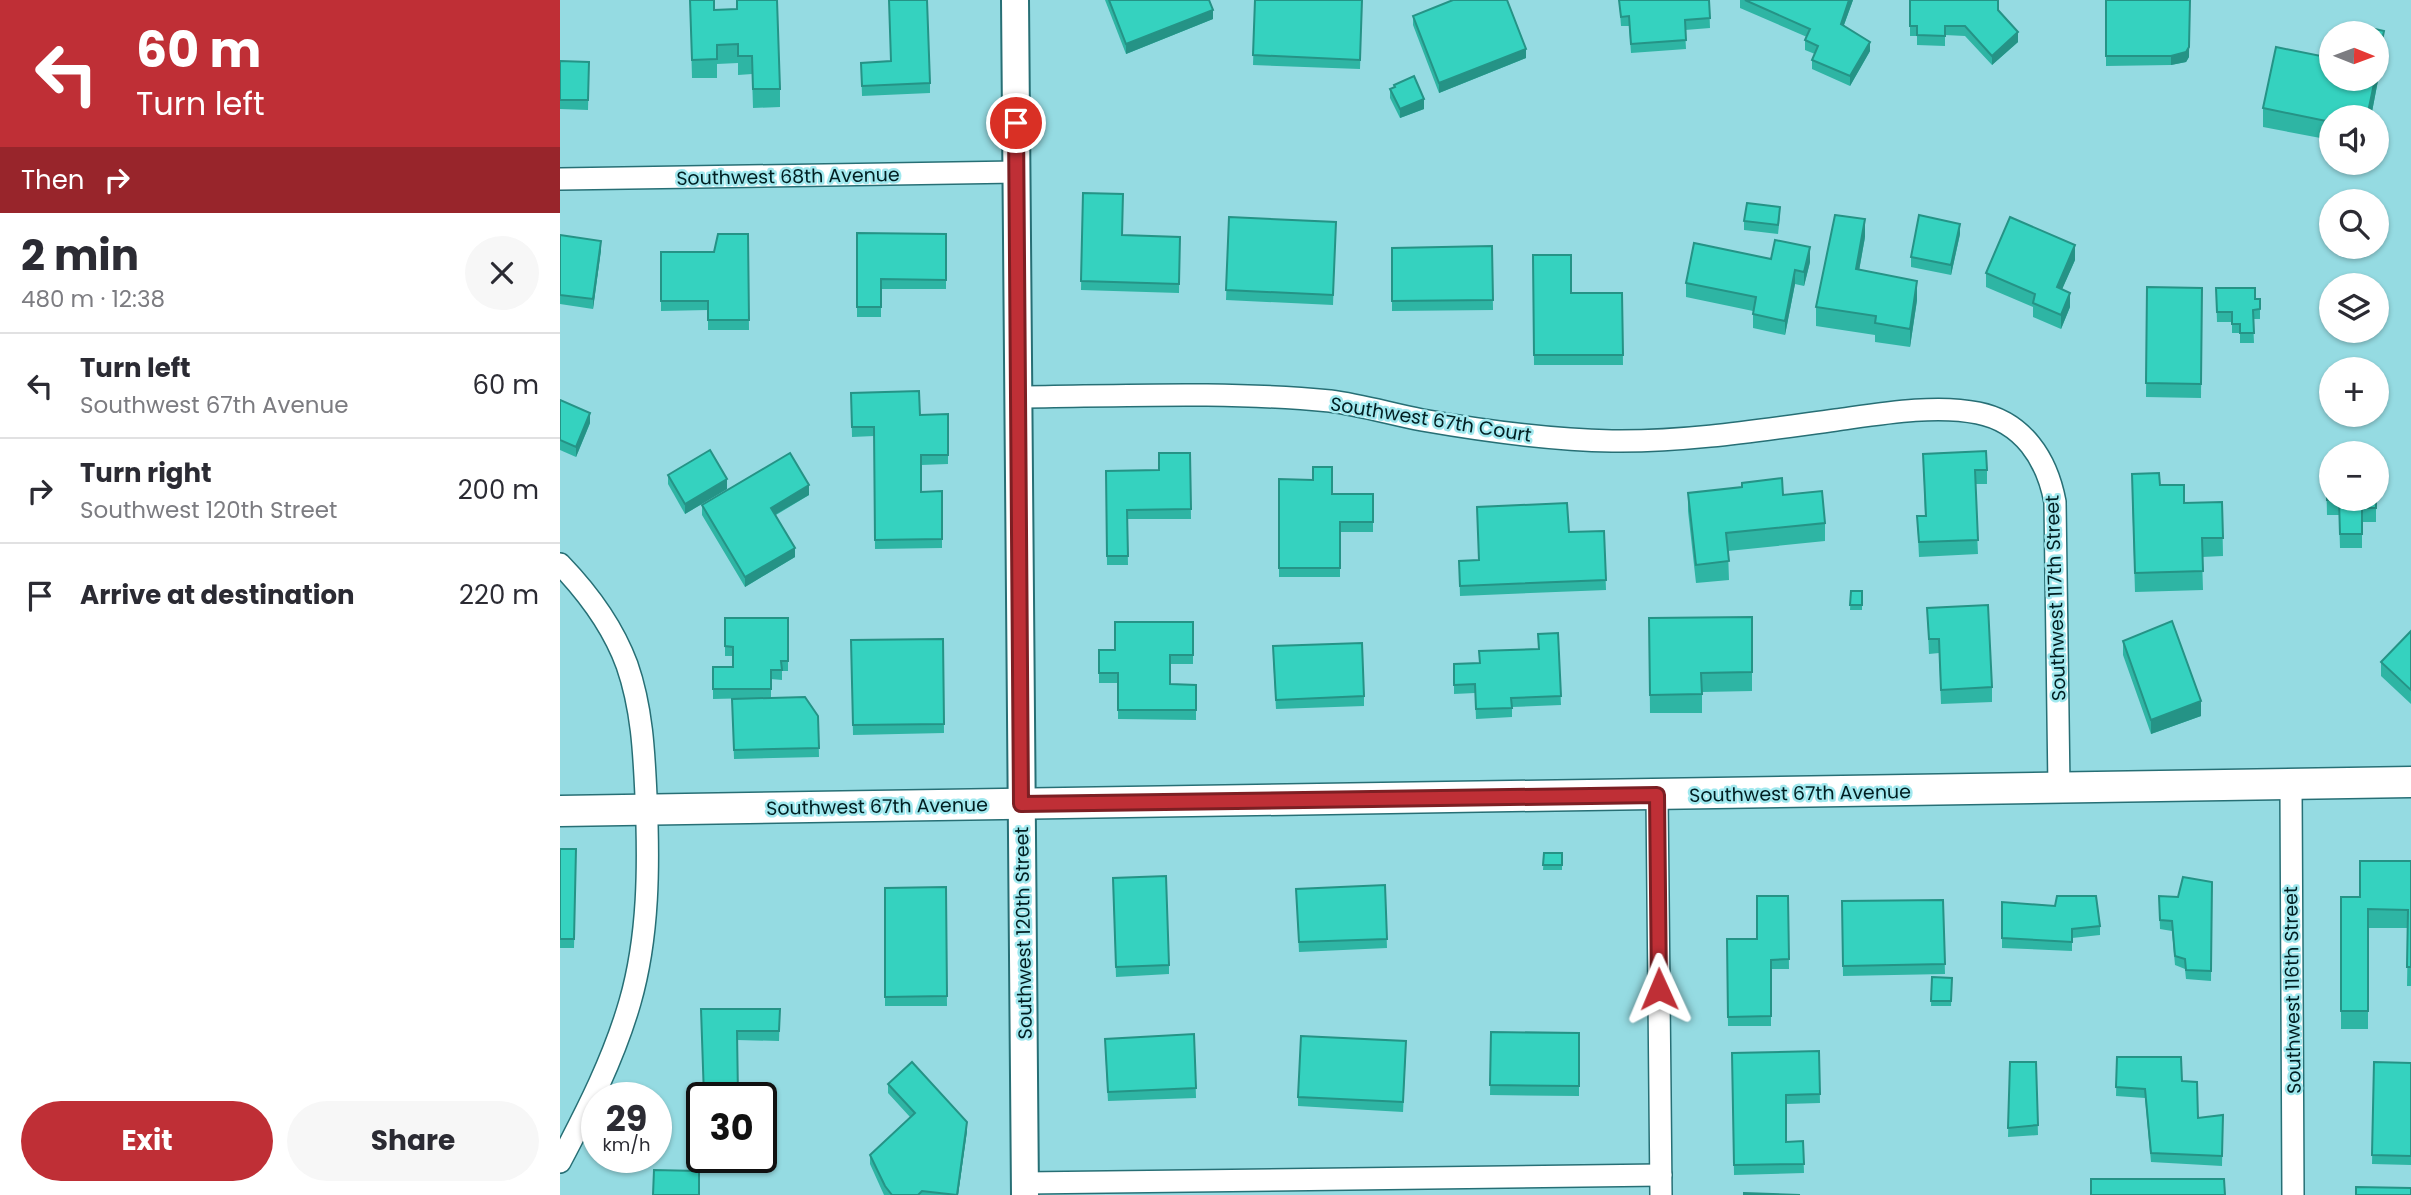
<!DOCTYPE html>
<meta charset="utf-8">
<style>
:root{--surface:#fff;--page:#f7f7f7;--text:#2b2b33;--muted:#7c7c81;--line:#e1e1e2;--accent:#bf2f36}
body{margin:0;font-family:Poppins,sans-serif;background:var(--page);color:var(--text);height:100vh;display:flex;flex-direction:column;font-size:26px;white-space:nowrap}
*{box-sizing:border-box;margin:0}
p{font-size:23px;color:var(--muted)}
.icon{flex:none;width:38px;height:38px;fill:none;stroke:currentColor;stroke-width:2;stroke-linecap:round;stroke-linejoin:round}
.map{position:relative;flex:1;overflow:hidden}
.panel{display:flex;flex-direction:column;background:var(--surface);width:560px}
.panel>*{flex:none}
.banner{background:#bf2f36;color:#fff;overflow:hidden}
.needle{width:46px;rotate:91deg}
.fabs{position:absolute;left:1759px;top:21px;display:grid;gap:14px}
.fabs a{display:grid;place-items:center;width:70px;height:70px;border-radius:50%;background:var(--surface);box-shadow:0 2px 5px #0004;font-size:35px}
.speed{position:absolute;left:21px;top:1082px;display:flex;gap:14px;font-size:35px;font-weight:700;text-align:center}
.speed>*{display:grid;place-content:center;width:91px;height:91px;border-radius:50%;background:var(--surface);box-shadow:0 2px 5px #0004;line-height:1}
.speed small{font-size:18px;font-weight:400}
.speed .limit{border:4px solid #111;border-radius:10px;background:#fff;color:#111}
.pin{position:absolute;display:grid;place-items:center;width:60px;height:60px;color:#fff;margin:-30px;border:4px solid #fff;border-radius:50%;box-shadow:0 2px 7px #0007}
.me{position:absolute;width:77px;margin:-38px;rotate:359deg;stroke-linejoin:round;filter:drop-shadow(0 0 5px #0008)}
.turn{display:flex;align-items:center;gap:24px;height:147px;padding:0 21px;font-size:32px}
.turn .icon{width:91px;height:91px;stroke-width:2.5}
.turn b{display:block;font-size:49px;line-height:60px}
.then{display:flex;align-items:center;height:66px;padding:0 21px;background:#0003;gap:14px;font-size:26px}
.round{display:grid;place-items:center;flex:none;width:74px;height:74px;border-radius:37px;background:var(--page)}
.overview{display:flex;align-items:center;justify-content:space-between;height:119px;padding:0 21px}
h1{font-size:42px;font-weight:700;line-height:52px}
.button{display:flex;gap:14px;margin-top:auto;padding:14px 21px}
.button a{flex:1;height:80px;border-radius:42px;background:var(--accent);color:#fff;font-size:28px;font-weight:700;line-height:80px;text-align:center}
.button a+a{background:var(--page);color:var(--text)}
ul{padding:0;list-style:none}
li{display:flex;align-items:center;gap:21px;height:105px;padding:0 21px;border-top:2px solid var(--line)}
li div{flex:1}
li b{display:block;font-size:26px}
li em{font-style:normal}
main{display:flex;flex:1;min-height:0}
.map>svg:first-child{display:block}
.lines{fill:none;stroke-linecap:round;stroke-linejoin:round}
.minor-casing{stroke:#276f75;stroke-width:24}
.tertiary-casing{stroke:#276f75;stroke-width:30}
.secondary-casing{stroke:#276f75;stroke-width:33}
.minor{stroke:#fff;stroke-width:21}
.tertiary{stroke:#fff;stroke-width:26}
.secondary{stroke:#fff;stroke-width:30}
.wall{fill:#2eb5a4}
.shaded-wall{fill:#259386}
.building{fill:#35d2bf;stroke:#259386;stroke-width:2}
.route-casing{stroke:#7c1f23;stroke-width:18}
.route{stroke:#bf2f36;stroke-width:12}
.labels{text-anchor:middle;stroke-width:5;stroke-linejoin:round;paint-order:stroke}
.street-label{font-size:19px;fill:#011e21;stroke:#a2e9ef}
</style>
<main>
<section class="panel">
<div class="banner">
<div class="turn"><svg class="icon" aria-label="left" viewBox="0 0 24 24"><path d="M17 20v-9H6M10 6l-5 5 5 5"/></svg><div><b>60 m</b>Turn left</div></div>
<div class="then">Then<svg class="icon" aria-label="right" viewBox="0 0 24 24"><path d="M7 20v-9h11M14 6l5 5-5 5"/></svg></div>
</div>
<div class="overview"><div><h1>2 min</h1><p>480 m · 12:38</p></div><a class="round"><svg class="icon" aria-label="close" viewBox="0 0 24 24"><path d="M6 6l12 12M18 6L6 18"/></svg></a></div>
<ul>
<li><svg class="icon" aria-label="left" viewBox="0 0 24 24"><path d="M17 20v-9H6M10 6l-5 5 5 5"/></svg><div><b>Turn left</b><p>Southwest 67th Avenue</p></div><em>60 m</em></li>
<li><svg class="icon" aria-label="right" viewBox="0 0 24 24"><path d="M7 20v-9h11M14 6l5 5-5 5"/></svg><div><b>Turn right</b><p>Southwest 120th Street</p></div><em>200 m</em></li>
<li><svg class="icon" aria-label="arrive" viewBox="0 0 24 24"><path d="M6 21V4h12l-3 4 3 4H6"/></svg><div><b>Arrive at destination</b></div><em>220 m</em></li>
</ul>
<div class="button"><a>Exit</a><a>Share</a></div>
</section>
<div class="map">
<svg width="1851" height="1195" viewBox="0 0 1851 1195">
<rect width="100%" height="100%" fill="#95dbe2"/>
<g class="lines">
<g class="minor-casing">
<g id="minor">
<polyline points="0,179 457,172"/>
<path d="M458 397C562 396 666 391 770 401 801 405 831 414 862 420 925 431 988 440 1052 441 1128 442 1202 430 1276 420 1319 414 1375 404 1418 413 1463 422 1487 459 1495 502L1499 788"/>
<path d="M0 564C28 593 53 627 67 665 82 708 84 752 86 796 89 864 89 936 70 1002 54 1058 27 1111 0 1162"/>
<polyline points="1731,786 1733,1195"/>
<polyline points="1097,795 1101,1195"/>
<polyline points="465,1183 1101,1175"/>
</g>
</g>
<g class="tertiary-casing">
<polyline id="tertiary" points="455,0 465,1195"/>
</g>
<g class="secondary-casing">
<polyline id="secondary" points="0,811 1851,782"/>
</g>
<use href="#minor" class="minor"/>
<use href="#tertiary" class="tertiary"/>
<use href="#secondary" class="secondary"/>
</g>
<g class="wall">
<polygon points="130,0 154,0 154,10 220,89 220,107 193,108 192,74 178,75 178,63 157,64 157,78 132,78"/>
<polygon points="545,0 649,0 653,19 566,54"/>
<polygon points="695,0 802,0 800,69 693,65"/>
<polygon points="1059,0 1149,0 1150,28 1125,30 1126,49 1071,53 1069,26 1061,26"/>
<polygon points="1180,0 1293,0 1284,25 1310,51 1290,86 1252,69 1252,60 1255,54 1245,50 1245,40 1247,37 1180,8"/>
<polygon points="1350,0 1438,10 1458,42 1432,65 1405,36 1385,35 1385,46 1357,45 1357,36 1350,36"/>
<polygon points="1546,0 1630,0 1629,57 1626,62 1611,65 1546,66"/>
<polygon points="853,16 966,58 879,93 853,25"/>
<polygon points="1824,49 1811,117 1771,117 1771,140 1703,127 1703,108 1771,79"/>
<polygon points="0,61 29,62 28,110 0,109"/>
<polygon points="301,63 370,83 370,93 302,96"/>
<polygon points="834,85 864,109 840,118 830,98 830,89 834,87"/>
<polygon points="523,193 562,235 620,237 619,293 521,290"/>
<polygon points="1220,216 1218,234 1184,230 1184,221"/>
<polygon points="669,217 776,222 773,305 666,300"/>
<polygon points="297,233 386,234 386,289 321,289 321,317 297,317"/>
<polygon points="188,234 189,330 148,330 148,310 101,311 101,252 154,252"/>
<polygon points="1400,234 1391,275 1351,267 1351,257"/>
<polygon points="0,235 41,250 33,309 0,304"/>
<polygon points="1305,237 1299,270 1357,300 1350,347 1315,342 1315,335 1256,326 1256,307"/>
<polygon points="932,246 933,310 832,311 832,248"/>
<polygon points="973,255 1011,293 1062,293 1063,365 974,365"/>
<polygon points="1211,259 1250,262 1244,286 1235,284 1225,335 1193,328 1193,311 1126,297 1126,283"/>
<polygon points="1515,260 1502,289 1510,307 1501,329 1473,317 1473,307 1426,287 1426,273"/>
<polygon points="1587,287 1642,288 1641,398 1586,397"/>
<polygon points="1656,288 1695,299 1700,299 1700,319 1693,319 1694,343 1680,343 1680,333 1672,333 1672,322 1657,322"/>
<polygon points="291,393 360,415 388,414 388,464 361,465 361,492 382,491 382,548 315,549 314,436 292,437"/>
<polygon points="0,400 30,423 16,457 0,450"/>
<polygon points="630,453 631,519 567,519 568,565 547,565 546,471 599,470"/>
<polygon points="1363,454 1427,470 1427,484 1415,484 1418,554 1359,557 1357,516 1365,516"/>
<polygon points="1766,468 1816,499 1816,522 1802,522 1802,548 1780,548 1779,515 1767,515"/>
<polygon points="108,475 167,489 125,514 108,484"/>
<polygon points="719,479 772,494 813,494 813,532 780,532 780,577 719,577"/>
<polygon points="1182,483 1223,495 1265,523 1265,541 1168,551 1169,580 1136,583 1128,511 1128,493 1182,487"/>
<polygon points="1600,485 1624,503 1662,502 1663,556 1642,557 1643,590 1575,592 1572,493"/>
<polygon points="249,495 216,515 235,557 185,587 142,515 142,505"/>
<polygon points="1044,531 1046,590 900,596 899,561 919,560 1009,532"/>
<polygon points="1291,591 1302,591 1302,610 1290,610"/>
<polygon points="1367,608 1432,687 1432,702 1381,704 1379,653 1369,654"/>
<polygon points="1192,617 1192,691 1142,692 1142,713 1090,713 1089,618"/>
<polygon points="165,618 228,618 228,671 222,671 222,680 211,679 211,698 258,716 259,757 174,759 172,699 194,698 153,699 153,667 173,667 173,656 165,656"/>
<polygon points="633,622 633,664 610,664 610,684 636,685 636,720 558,719 558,683 539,683 539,650 555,650"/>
<polygon points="1851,631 1851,704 1821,676 1821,662"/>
<polygon points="998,633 1001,705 952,707 952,717 916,719 915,693 894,694 894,664 920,663 978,649"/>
<polygon points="383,639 384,733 293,735 291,640"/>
<polygon points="1563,641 1641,716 1591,734 1563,655"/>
<polygon points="713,656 804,696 804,706 716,709"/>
<polygon points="0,849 16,849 14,948 0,948"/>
<polygon points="984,853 1002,853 1002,870 983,870"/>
<polygon points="1851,861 1851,986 1847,986 1848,928 1808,928 1808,1029 1781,1029 1781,897 1800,897"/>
<polygon points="1652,882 1651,981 1626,979 1625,969 1615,965 1612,931 1600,929 1599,896 1618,897"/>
<polygon points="825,885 827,948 739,952 736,889"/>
<polygon points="386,887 387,1006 325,1006 325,888"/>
<polygon points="553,887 609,965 609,974 556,977"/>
<polygon points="1228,896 1229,969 1211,969 1211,1026 1168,1026 1167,939 1197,939"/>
<polygon points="1383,900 1385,974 1283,976 1282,901"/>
<polygon points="1442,902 1540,926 1540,935 1512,938 1512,951 1442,948"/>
<polygon points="1372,977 1392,978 1391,1006 1371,1006"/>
<polygon points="141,1009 220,1009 219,1041 177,1040"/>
<polygon points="931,1032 1019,1033 1019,1096 930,1095"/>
<polygon points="634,1034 636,1098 548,1101 545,1048"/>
<polygon points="846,1050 843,1112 738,1106 738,1097"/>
<polygon points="1259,1051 1260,1103 1226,1104 1226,1142 1243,1141 1244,1173 1174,1175 1172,1053"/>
<polygon points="1557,1057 1622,1081 1638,1118 1663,1115 1662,1166 1591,1162 1585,1098 1556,1096"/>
<polygon points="1450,1062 1476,1062 1478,1135 1448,1137"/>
<polygon points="1814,1062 1851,1063 1851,1165 1812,1164"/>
<polygon points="328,1084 407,1131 398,1195 324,1195 310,1164 310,1155 350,1117 328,1093"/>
</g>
<g class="shaded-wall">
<polygon points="1289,0 1293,0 1281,33 1281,24"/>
<polygon points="653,10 653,19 566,54 566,44"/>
<polygon points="1824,31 1824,49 1811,117 1807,117 1815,79 1816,79 1816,70"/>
<polygon points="1458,32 1458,42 1432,65 1432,56"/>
<polygon points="1310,42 1310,51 1290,86 1290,76"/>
<polygon points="1629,47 1629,57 1626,62 1611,65 1611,56"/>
<polygon points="966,49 966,58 879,93 879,83"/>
<polygon points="864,99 864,109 840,118 840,109"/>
<polygon points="1305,219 1305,237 1296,288 1296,269"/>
<polygon points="1400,224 1400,234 1391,275 1391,265"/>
<polygon points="41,241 41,250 33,309 33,299"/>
<polygon points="1515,245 1515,260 1497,301 1497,287"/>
<polygon points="1250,247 1250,262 1244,286 1244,272"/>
<polygon points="1235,270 1235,284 1225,335 1225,321"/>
<polygon points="1357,281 1357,300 1350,347 1350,329"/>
<polygon points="1510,293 1510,307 1501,329 1501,315"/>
<polygon points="30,413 30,423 16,457 16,447"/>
<polygon points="167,479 167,489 125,514 125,504"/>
<polygon points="249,485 249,495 211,517 211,508"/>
<polygon points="235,548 235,557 185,587 185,577"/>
<polygon points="1641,701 1641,716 1591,734 1591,720"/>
<polygon points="407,1122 407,1131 398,1195 397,1195"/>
</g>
<g class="building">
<polygon points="130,0 154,0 154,10 177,9 177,0 217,0 220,89 193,89 192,56 178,56 178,44 157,45 157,59 132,60"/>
<polygon points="329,0 367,0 370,83 302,86 301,63 331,61"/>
<polygon points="549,0 649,0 653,10 566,44"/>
<polygon points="695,0 802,0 800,60 693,55"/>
<polygon points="893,0 947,0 966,49 879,83 853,16"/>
<polygon points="1059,0 1149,0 1150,18 1125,20 1126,40 1071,44 1069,16 1061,17"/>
<polygon points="1185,0 1289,0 1281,24 1310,42 1290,76 1252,60 1258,46 1245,40 1250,29"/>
<polygon points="1350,0 1438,0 1438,10 1458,32 1432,56 1405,26 1385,26 1385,36 1357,35 1357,26 1350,26"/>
<polygon points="1546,0 1630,0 1629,47 1626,52 1611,56 1546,56"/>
<polygon points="1797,25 1824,31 1816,70 1816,33 1795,33"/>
<polygon points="1716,47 1771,58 1771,79 1815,79 1807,117 1771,117 1771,122 1703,108"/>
<polygon points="0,61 29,62 28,100 0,100"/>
<polygon points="854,76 864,99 840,109 830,89 835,87 834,85"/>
<polygon points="523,193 563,194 562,235 620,237 619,284 521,281"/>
<polygon points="1187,203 1220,207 1218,225 1184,221"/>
<polygon points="1275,215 1305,219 1296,269 1357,281 1350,329 1315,323 1316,316 1256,307"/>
<polygon points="1359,215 1400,224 1391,265 1351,257"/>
<polygon points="669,217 776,222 773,295 666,290"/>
<polygon points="1450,217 1515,245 1497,287 1510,293 1501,315 1473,303 1475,294 1426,273"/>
<polygon points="297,233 386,234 386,280 321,279 321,307 297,307"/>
<polygon points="158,234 188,234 189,320 148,320 148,301 101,301 101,252 154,252"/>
<polygon points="0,235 41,241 33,299 0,295"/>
<polygon points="1215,240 1250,247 1244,272 1235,270 1225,321 1193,314 1196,297 1126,283 1134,243 1211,259"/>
<polygon points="932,246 933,300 832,301 832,248"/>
<polygon points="973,255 1011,255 1011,293 1062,293 1063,355 974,355"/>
<polygon points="1587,287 1642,288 1641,384 1586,383"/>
<polygon points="1656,288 1695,288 1695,299 1700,299 1700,309 1693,310 1694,333 1680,333 1680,324 1672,324 1672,312 1657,312"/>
<polygon points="359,391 360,415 388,414 388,455 361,455 361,492 382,491 382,539 315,540 314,427 292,427 291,393"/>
<polygon points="0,400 30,413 16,447 0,440"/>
<polygon points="150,450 167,479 125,504 108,475"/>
<polygon points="1426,451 1427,470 1415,470 1418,540 1359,542 1357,516 1366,516 1363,454"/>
<polygon points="230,453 249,485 211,508 235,548 185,577 142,505"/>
<polygon points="599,453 630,453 631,509 567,510 568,556 547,556 546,471 599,470"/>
<polygon points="753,467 772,467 772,494 813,494 813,522 780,522 780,568 719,568 719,479 753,480"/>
<polygon points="1766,468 1771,468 1771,499 1816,499 1816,508 1802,508 1802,534 1780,534 1779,500 1767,500"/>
<polygon points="1599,473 1600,485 1624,485 1624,503 1662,502 1663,538 1642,538 1643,571 1575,573 1572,474"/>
<polygon points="1222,478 1223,495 1262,491 1265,523 1166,533 1169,561 1136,565 1128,493 1182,487 1182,483"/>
<polygon points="1007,503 1009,532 1044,531 1046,580 900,586 899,561 919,560 917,507"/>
<polygon points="1291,591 1302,591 1302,605 1290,605"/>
<polygon points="1428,605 1432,687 1381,690 1379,639 1369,639 1367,608"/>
<polygon points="1192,617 1192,672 1141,673 1142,694 1090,695 1089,618"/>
<polygon points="165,618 228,618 228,661 221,661 222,670 211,670 211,689 153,689 153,667 173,667 173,647 165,646"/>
<polygon points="1612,621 1641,701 1591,720 1563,641"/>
<polygon points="555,622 633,622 633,655 610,655 610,684 636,685 636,710 558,710 558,673 539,673 539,650 555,650"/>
<polygon points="1851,631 1851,690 1821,662"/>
<polygon points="998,633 1001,696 951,698 952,708 916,709 915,684 894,685 894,664 920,663 919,651 979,649 978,634"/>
<polygon points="383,639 384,724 293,725 291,640"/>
<polygon points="802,643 804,696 716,700 713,646"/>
<polygon points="245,697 258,716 259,748 174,750 172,699"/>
<polygon points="0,849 16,849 14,939 0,939"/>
<polygon points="984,853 1002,853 1002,865 983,865"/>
<polygon points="1800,861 1851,861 1851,967 1847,967 1848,910 1808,909 1808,1011 1781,1011 1781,897 1800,897"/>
<polygon points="606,876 609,965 556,967 553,878"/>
<polygon points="1623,877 1652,882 1651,971 1626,970 1625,959 1615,956 1612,921 1600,920 1599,896 1618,897"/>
<polygon points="825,885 827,939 739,942 736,889"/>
<polygon points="386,887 387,996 325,997 325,888"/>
<polygon points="1197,896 1228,896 1229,959 1211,960 1211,1016 1168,1017 1167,939 1197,939"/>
<polygon points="1497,896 1536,896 1540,926 1512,929 1512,942 1442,938 1442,902 1495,906"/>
<polygon points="1383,900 1385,964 1283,966 1282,901"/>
<polygon points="1372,977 1392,978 1391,1001 1371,1001"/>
<polygon points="141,1009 220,1009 219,1031 177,1031 178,1097 144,1097"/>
<polygon points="931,1032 1019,1033 1019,1086 930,1085"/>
<polygon points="634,1034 636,1088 548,1092 545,1039"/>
<polygon points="741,1036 846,1041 843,1102 738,1097"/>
<polygon points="1259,1051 1260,1094 1226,1095 1226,1142 1243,1141 1244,1164 1174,1165 1172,1053"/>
<polygon points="1557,1057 1621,1057 1622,1081 1637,1082 1638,1118 1663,1115 1662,1156 1591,1153 1585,1089 1556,1087"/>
<polygon points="352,1062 407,1122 397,1195 362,1191 358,1195 332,1195 325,1186 310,1155 355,1113 328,1084"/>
<polygon points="1450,1062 1476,1062 1478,1125 1448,1128"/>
<polygon points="1814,1062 1851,1063 1851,1156 1812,1155"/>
<polygon points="94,1170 139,1171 139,1195 93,1195"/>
<polygon points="1531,1179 1664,1179 1665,1195 1531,1195"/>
<polygon points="1796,1187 1851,1188 1851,1195 1796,1195"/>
<polygon points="1184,1193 1240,1195 1184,1195"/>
</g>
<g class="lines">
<g class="route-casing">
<polyline id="route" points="456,123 461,804 1097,795 1099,989"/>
</g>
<use href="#route" class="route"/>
</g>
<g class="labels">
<g class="street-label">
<text transform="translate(228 176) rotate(-1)" y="7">Southwest 68th Avenue</text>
<text transform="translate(871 419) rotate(9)" y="7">Southwest 67th Court</text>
<text transform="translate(1495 598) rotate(-92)" y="7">Southwest 117th Street</text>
<text transform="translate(1240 793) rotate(-1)" y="7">Southwest 67th Avenue</text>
<text transform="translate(317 806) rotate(-1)" y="7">Southwest 67th Avenue</text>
<text transform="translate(463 933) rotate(-91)" y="7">Southwest 120th Street</text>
<text transform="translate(1732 990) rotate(-91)" y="7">Southwest 116th Street</text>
</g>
</g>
</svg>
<div class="fabs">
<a><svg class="needle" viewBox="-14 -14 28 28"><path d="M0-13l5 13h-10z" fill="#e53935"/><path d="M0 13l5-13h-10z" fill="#7c7c81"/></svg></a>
<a><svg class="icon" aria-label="sound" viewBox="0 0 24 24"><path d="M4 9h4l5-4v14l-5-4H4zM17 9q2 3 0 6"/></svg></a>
<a><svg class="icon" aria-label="search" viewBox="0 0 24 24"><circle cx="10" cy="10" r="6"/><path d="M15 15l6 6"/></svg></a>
<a><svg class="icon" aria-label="layers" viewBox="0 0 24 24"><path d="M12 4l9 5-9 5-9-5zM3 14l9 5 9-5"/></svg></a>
<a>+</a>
<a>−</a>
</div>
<div class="speed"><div>29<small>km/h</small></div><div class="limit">30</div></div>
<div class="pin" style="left:456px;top:123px;background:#d93025"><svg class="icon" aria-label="arrive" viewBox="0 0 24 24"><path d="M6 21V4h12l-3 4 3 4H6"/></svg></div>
<svg class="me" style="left:1099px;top:989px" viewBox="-20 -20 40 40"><path d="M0-17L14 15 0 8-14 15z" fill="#bf2f36" stroke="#fff" stroke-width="4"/></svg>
</div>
</main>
